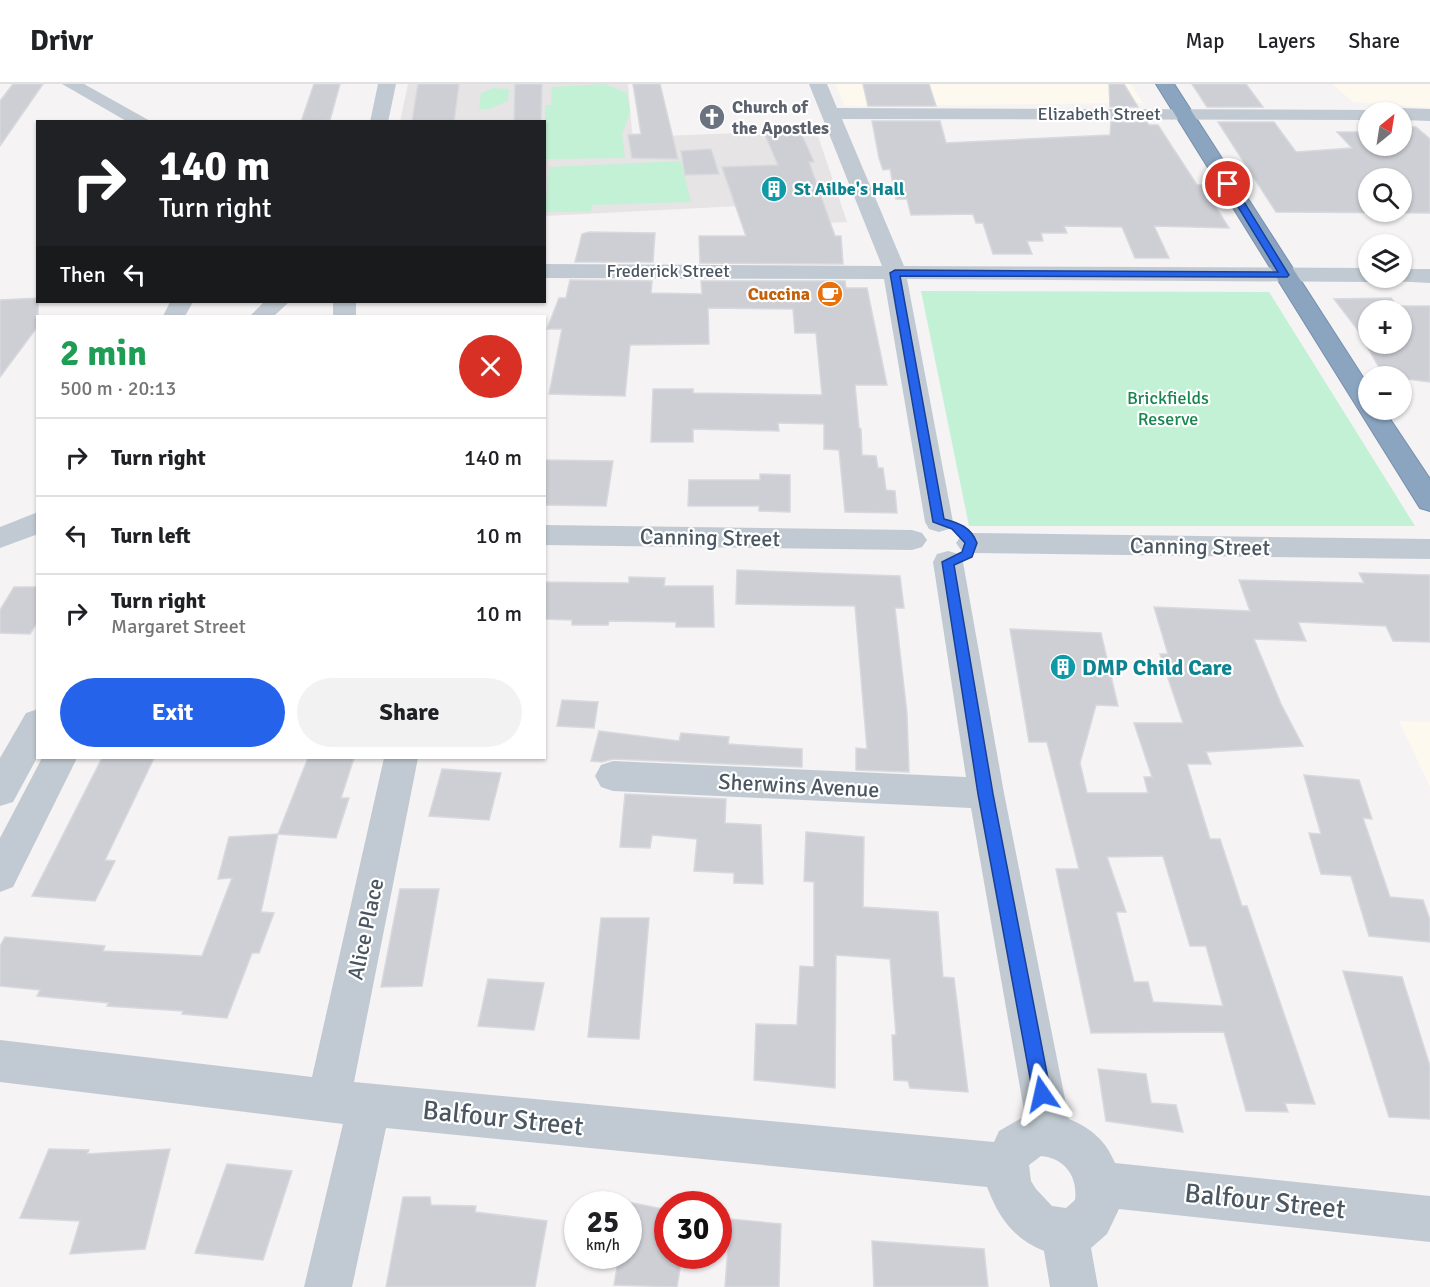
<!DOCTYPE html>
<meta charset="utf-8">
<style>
:root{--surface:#fff;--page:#f2f2f2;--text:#202124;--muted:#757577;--line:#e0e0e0;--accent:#2563eb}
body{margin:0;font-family:Signika,sans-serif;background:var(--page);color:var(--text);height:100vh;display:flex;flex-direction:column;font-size:22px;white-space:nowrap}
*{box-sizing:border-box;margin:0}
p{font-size:20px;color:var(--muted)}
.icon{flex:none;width:33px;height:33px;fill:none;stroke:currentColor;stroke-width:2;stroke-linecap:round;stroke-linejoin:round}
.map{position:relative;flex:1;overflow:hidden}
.drawer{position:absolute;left:36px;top:231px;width:510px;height:444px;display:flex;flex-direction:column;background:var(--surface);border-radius:0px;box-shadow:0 2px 4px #0004}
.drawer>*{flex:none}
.hud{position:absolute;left:36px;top:36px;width:510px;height:183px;border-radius:0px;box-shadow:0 2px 4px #0004;background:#202124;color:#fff;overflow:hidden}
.needle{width:39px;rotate:30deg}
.controls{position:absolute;left:1358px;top:18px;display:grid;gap:12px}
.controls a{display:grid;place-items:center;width:54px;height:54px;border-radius:50%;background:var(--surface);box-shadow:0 2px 4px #0004;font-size:30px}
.speed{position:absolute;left:564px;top:1107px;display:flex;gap:12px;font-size:30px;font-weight:700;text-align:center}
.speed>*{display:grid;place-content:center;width:78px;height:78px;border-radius:50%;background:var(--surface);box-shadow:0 2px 4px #0004;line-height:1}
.speed small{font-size:15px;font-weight:400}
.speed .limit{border:9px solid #d22;background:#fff;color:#111}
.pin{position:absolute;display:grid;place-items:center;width:51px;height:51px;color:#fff;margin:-26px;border:3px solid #fff;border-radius:50%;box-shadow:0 2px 6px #0007}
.me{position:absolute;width:66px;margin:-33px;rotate:349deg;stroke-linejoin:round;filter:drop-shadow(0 0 4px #0008)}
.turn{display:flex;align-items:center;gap:21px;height:126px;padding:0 24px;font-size:27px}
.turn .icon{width:78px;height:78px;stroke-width:2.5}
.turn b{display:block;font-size:42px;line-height:51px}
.then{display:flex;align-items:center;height:57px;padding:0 24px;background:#0003;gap:12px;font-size:22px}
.round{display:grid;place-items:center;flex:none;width:63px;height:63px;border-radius:32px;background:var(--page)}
.overview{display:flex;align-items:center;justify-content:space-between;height:102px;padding:0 24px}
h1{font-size:36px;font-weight:800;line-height:45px;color:#1e9e55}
.primary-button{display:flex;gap:12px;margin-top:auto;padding:12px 24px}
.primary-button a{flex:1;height:69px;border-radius:36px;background:var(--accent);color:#fff;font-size:24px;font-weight:800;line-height:69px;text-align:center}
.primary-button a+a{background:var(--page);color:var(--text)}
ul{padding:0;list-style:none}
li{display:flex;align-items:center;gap:18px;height:78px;padding:0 24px;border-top:2px solid var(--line)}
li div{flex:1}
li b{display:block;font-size:22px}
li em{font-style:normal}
header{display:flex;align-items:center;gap:36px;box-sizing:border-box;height:84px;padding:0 30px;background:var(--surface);border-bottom:2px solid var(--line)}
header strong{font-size:28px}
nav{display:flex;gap:33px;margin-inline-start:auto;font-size:21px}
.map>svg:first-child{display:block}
.commercial{fill:#fdf9ef}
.education{fill:#e6e4e5}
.green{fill:#c3f1d5}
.building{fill:#cdcfd5;stroke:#d7d9de;stroke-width:1.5;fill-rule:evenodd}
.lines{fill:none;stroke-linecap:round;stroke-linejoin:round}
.highway-casing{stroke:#7690ad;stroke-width:2}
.minor{fill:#c1cad2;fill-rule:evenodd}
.highway{fill:#8ba5c1;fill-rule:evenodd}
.route{fill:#2563eb;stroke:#184099;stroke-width:1.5}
.labels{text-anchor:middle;stroke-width:4.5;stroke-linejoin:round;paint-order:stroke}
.far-worship-label{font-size:18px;font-weight:bold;fill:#5b616d;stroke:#fff;text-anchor:start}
.far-street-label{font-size:18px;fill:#4a5661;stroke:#fff}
.far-culture-label{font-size:18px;font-weight:bold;fill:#0d838f;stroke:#fff;text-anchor:start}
.far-food-label{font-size:18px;font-weight:bold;fill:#c56008;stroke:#fff;text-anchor:end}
.far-park-label{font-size:18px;fill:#17864f;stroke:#fff}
.street-label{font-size:22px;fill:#4a5661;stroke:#fff}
.culture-label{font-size:22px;font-weight:bold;fill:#0d838f;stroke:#fff;text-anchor:start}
.near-street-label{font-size:27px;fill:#4a5661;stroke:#fff}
</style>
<header>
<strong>Drivr</strong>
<nav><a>Map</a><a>Layers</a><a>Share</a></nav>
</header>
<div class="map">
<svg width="1430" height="1203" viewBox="0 0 1430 1203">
<rect width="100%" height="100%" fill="#f5f3f3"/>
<g class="commercial">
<polygon points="835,0 1131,0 1143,19 845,22"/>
<polygon points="1332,0 1430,0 1430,24 1353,18"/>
<polygon points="1399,637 1430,638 1430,703"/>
</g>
<polygon class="education" points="408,0 628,0 632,48 637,53 816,46 847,138 788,141 780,120 545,132 544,38 400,38"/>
<g class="green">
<polygon points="604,0 627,9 630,28 622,50 625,74 545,75 545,21 551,21 552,3"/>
<polygon points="494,4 509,5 508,17 489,25 479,25 481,9"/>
<polygon points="681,77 691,118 592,121 591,128 545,128 549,83"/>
<polygon points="921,207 1269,208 1415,442 969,442"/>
</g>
<g class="building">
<polygon points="13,0 43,0 0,62 0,17"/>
<polygon points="314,0 340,0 330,36 301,38"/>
<polygon points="418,0 459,0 454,38 412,38"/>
<polygon points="515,0 542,0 541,38 514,38"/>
<polygon points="633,0 660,0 678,75 632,74 628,51 641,50"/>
<polygon points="863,0 929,0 936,22 868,22"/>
<polygon points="1109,0 1124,0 1138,23 1110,23"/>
<polygon points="1192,0 1246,0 1263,23 1207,23"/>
<polygon points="872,37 940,37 946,59 1110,51 1111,38 1147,38 1149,41 1158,41 1197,101 1202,101 1229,144 1154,142 1169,174 1135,174 1122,143 1064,142 1067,149 1041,149 1043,157 1027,157 1032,170 993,170 983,139 976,139 973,130 911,131 907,115 896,115 890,85 883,86 879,74"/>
<path d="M1218 38H1274L1296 68 1352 64 1337 48H1368V62H1401V43H1416L1430 55V129L1276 128ZM1368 94H1401V128H1368Z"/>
<polygon points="801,49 814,78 809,78 835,152 841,152 843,180 700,179 699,152 746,152 722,83 778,81 765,51"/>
<polygon points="711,65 719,90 685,91 681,67"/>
<polygon points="589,148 655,149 653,178 575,178 582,150"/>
<polygon points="570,196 652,197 651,209 702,210 701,197 845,197 846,204 867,204 887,301 855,301 859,344 861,345 862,371 876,372 878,384 883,384 886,406 895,407 897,429 845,428 839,366 824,365 824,340 778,339 779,347 693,345 693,358 651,358 653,305 693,305 693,309 822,311 816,249 795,249 793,225 708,224 709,260 630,261 625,312 549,310 562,245 547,245 559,214 566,214"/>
<polygon points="38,214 38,242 0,293 0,216"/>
<path d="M1391 214 1397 222H1430V298L1384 292 1357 245 1334 215ZM1368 226H1401V260H1368Z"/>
<polygon points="544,376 613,377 606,422 544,421"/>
<polygon points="760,390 790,391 790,428 759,427 759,422 688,422 689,396 760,396"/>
<polygon points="737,486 900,492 904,524 895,524 907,630 909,688 856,686 856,664 867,665 855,522 736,520"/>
<path d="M1359 489 1430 491V558L1393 557 1386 542 1298 538 1306 557 1254 555 1281 620 1303 662 1206 668 1211 680H1187L1210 755H1220L1242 822H1247L1315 1020 1285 1019 1288 1028 1246 1027 1224 948 1091 949 1056 785H1079L1047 658H1029L1010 545 1101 549 1118 622 1096 621 1080 679 1087 709H1148L1144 693H1152L1134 639H1183L1160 570H1168L1154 523 1250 527 1239 496 1364 499ZM1163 772 1190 862H1206L1223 922 1153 918 1148 898H1134L1116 828H1126L1107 773Z"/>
<polygon points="629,493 665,494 664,502 713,502 714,543 676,543 676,538 609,537 608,541 572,541 572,536 544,535 544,498 629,499"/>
<polygon points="14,503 38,503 38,537 30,550 0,549 0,526"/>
<polygon points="562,616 598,618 594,644 557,642"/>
<polygon points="599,647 679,657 681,649 729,653 728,660 802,665 802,683 613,675 602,678 591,677"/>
<polygon points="102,674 154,674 105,776 115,777 95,817 32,812"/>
<polygon points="308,674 354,674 341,714 349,714 336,754 278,750"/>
<polygon points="442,685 501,689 489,736 429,732"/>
<polygon points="1304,691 1359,696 1372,735 1363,734 1390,813 1423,816 1430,836 1430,858 1369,852 1351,792 1321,790 1309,749 1321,750"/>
<polygon points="625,710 726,715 725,739 761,741 763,800 734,799 734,789 694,787 697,755 652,751 650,764 620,763"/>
<polygon points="806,748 864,753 863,823 938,828 943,893 954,894 968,1008 910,1004 908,997 894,996 892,951 896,951 890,875 836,871 835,1004 754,996 756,940 797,941 800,882 814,883 814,798 804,797"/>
<polygon points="278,750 261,828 274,829 259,869 252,869 227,934 182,930 183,927 107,922 109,919 37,912 40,906 0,902 0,862 5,853 105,862 103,867 202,872 232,794 218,795 229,753"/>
<polygon points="400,805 439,805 422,902 381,903"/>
<polygon points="601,834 649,834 639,955 588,953"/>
<polygon points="1343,887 1402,893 1430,982 1430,1035 1389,1033"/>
<polygon points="488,895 544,899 534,946 478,942"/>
<polygon points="1098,985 1146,990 1151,1019 1176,1021 1183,1048 1106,1037"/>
<polygon points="49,1065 89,1066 87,1070 170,1065 145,1165 70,1170 80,1137 20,1134"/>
<polygon points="227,1080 292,1087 263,1176 195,1169"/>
<polygon points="403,1113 430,1113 431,1121 476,1122 475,1128 547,1137 535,1203 386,1203"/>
<polygon points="628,1118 668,1126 668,1172 682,1172 677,1203 614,1201 619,1172 628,1172"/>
<polygon points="730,1135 781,1140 779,1203 725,1203"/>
<polygon points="872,1157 984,1165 988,1203 874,1203"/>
</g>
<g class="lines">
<g class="highway-casing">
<polygon id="highway" points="1156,0 1174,0 1368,301 1368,326 1384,326 1430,395 1430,427 1420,424"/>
</g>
<g class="minor">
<polygon points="62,0 84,0 152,38 128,38"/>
<polygon points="378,0 396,0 388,38 370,38"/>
<polygon points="809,0 827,0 837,24 1374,26 1376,28 1368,28 1368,36 842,35 904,182 1368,184 1368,194 1378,194 1368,198 907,195 953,438 949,445 939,448 929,445 925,438 884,195 544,194 544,180 882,182"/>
<polygon points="1401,24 1430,25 1430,37 1401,36 1401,28 1393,28"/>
<polygon points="1401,185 1430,185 1430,199 1393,197 1391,194 1401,194"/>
<polygon points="170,218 193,218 185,232 163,232"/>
<polygon points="264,218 289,218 274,232 250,232"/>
<rect x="333" y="218" width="23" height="14"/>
<polygon points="38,428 38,450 0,464 0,443"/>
<polygon points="544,441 912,446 922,449 927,456 922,463 912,466 544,461"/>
<polygon points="971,449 1430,455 1430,475 971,469 961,466 956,459 961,452"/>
<path d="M948 467 959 470 963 478 1004 709 1069 1035C1091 1044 1106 1057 1115 1079L1430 1112V1158L1119 1125 1107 1150 1091 1164 1098 1203H1050L1044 1167C1013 1154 999 1134 987 1103L386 1044 352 1203H304L343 1040 0 998V956L312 993 384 674H418L354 998 994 1058 999 1047 1025 1032 971 724 613 707 601 703 595 692 601 681 613 677 966 693 933 478 937 470ZM1041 1072C1065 1074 1078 1093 1075 1116L1066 1124 1052 1122 1036 1105 1031 1097 1029 1081Z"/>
<polygon points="38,625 38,672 13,718 0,722 0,674 26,629"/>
<polygon points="42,674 77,674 13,803 0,808 0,754"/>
</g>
<use href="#highway" class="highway"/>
</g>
<path class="route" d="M1228 98 1233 100 1289 191 1287 193 900 192 944 435C959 439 971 443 977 459L972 473 954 481 993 710 1051 1010 1049 1017 1042 1019 1036 1017 1033 1010 978 710 942 478 962 468 965 459 952 445 933 438 890 189 895 186 1278 188 1224 100Z"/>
<defs>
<g id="church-disc" transform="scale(1.35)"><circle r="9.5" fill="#6b7280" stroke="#fff"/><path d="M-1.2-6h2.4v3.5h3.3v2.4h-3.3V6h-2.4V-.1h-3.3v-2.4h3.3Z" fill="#fff"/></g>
<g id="building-disc" transform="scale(1.35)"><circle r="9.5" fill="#0f9aa8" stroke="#fff"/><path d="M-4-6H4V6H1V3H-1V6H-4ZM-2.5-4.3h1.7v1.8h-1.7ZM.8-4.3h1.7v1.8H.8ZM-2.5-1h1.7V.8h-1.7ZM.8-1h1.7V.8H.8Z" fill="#fff"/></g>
<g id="cafe-disc" transform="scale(1.35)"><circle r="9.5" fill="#e8710a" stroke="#fff"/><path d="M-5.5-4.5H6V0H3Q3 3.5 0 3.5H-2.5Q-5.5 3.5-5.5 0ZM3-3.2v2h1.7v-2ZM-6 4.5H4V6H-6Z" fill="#fff"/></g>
</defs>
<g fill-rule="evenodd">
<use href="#church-disc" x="712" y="33"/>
<use href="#building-disc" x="774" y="105"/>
<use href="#cafe-disc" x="830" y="210"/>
<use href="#building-disc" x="1063" y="583"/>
</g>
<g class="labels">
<g class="far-worship-label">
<text x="732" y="29">Church of<tspan x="732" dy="21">the Apostles</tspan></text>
</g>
<g class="far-street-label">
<text x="1099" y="36">Elizabeth Street</text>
<text x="668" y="193">Frederick Street</text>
</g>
<g class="far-culture-label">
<text x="794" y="111">St Ailbe's Hall</text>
</g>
<g class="far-food-label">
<text x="810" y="216">Cuccina</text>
</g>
<g class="far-park-label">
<text x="1168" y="320">Brickfields<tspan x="1168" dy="21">Reserve</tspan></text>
</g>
<g class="street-label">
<text transform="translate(710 453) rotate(1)" y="8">Canning Street</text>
<text transform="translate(1200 462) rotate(1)" y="8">Canning Street</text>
<text transform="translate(799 701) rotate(3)" y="8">Sherwins Avenue</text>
<text transform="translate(365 845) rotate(-78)" y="8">Alice Place</text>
</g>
<g class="culture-label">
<text x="1082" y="591">DMP Child Care</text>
</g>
<g class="near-street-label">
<text transform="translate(503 1034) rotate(6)" y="9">Balfour Street</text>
<text transform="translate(1265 1117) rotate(6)" y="9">Balfour Street</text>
</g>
</g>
</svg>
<div class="controls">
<a><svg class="needle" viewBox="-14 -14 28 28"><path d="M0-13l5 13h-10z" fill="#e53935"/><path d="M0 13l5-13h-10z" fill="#757577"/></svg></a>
<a><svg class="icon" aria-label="search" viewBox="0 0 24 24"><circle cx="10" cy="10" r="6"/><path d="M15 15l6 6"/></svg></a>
<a><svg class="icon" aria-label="layers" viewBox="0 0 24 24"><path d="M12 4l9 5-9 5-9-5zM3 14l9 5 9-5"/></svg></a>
<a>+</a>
<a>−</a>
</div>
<div class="speed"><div>25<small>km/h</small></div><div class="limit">30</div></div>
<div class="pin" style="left:1228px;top:100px;background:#d93025"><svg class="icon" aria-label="arrive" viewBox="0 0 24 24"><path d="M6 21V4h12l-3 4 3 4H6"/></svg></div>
<svg class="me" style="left:1042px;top:1010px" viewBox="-20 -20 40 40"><path d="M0-17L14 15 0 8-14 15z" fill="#2563eb" stroke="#fff" stroke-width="4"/></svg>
<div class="hud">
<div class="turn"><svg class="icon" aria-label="right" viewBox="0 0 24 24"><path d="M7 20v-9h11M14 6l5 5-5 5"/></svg><div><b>140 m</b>Turn right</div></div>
<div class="then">Then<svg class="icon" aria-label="left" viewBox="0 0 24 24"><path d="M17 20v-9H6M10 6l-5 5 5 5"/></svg></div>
</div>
<section class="drawer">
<div class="overview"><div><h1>2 min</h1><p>500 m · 20:13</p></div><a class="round" style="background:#d93025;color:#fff"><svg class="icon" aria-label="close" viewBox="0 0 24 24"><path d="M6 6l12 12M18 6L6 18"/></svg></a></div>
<ul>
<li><svg class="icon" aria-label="right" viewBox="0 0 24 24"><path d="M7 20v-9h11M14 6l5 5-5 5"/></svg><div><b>Turn right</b></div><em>140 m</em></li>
<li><svg class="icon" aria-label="left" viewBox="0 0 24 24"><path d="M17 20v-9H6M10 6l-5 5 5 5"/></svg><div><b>Turn left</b></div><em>10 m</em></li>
<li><svg class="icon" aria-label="right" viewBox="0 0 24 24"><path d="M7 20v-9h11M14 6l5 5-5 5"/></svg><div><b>Turn right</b><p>Margaret Street</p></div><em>10 m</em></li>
</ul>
<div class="primary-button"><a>Exit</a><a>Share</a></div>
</section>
</div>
